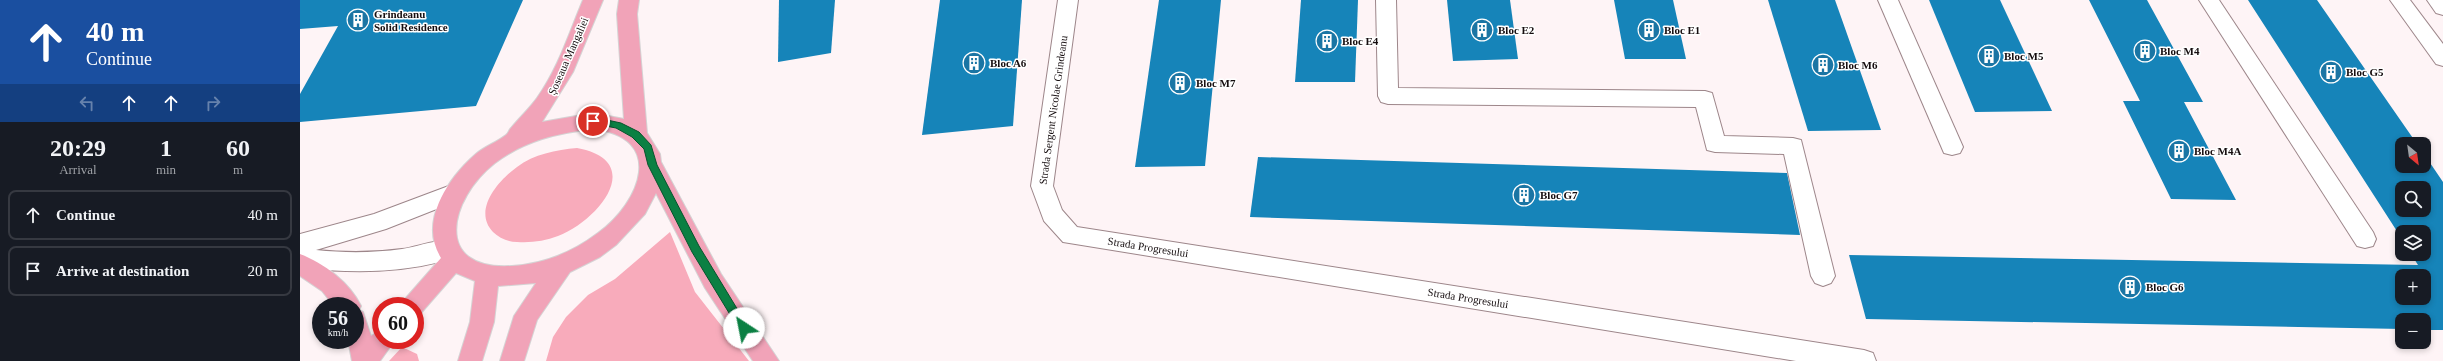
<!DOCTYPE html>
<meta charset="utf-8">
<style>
:root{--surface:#171b24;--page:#242831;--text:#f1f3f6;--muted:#9ea1a6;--line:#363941}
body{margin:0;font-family:"Times New Roman",serif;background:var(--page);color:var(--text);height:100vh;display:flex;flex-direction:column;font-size:15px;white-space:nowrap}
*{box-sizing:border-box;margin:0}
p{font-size:13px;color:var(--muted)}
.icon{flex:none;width:22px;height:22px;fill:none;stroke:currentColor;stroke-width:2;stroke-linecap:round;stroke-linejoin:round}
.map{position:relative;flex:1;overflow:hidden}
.panel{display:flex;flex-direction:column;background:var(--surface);width:300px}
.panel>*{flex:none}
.guide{background:#1a4fa0;color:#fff;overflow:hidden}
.needle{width:26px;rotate:151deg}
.buttons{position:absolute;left:2095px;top:137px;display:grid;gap:8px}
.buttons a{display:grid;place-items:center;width:36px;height:36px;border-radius:8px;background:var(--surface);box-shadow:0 2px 6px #0003;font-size:20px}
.speed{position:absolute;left:12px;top:297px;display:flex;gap:8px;font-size:20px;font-weight:700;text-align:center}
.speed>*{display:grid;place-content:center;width:52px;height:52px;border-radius:50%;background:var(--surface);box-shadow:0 2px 6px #0003;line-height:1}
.speed small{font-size:10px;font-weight:400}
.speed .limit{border:6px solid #d22;background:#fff;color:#111}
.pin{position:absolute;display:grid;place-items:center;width:34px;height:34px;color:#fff;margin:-17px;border:2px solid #fff;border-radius:50%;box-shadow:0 1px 4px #0007}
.me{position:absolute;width:44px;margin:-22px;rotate:326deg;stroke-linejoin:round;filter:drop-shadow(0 0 3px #0008)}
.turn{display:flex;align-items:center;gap:14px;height:84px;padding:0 20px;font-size:18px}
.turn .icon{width:52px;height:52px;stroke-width:2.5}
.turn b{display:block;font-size:28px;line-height:34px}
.lanes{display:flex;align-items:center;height:38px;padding:0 20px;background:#0003;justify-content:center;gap:20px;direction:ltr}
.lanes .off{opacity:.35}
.eta{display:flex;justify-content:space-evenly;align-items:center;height:68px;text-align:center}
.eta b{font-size:24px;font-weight:600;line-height:28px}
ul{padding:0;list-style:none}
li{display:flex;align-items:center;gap:12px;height:50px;margin:0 8px 6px;padding:0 12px;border:2px solid var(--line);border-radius:8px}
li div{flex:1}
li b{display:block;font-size:15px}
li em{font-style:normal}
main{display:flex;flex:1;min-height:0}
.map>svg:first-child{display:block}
.green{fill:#f8abbb}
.building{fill:#1684b9;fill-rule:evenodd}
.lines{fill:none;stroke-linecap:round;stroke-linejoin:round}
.minor-casing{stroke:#9d868a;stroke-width:2}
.major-casing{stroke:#d5d3d4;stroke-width:2}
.minor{fill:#fff;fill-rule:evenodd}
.major{fill:#f1a3b8;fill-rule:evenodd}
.route{fill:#0b8043;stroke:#07532c}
.labels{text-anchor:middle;stroke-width:3;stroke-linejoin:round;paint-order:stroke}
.poi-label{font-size:11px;font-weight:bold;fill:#150d0f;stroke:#fff;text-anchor:start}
.street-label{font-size:11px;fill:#150d0f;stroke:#fff}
</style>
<main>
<section class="panel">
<div class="guide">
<div class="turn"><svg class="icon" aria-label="ahead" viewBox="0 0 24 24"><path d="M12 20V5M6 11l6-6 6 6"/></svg><div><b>40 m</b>Continue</div></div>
<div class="lanes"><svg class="icon off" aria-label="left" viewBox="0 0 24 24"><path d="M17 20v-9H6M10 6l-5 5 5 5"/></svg><svg class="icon" aria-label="ahead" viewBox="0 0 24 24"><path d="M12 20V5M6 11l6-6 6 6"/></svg><svg class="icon" aria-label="ahead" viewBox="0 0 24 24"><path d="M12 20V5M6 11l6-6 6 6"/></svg><svg class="icon off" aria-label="right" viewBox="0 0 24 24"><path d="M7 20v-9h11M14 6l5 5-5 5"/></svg></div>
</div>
<div class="eta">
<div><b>20:29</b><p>Arrival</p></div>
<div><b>1</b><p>min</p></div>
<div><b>60</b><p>m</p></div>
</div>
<ul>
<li><svg class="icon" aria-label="ahead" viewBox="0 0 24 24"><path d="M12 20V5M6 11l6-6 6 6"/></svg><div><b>Continue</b></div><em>40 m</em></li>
<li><svg class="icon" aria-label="arrive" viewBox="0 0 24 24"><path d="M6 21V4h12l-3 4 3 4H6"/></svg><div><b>Arrive at destination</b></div><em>20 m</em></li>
</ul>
</section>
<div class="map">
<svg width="2143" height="361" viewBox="0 0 2143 361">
<rect width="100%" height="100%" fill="#fef4f6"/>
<g class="green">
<path d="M277 148C347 161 299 220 258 236 245 241 231 243 217 242 208 242 199 238 193 232 172 210 199 180 217 167 234 154 256 150 277 148Z"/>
<polygon points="370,232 395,292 449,361 246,361 253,337 266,317 288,295 315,279"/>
<polygon points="102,347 117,354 119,361 89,361"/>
</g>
<g class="building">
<polygon points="0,0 223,0 176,106 0,122 0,94 38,26 0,29"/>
<polygon points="479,0 535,0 531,53 478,62"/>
<polygon points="640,0 722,0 713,126 622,135"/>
<polygon points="859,0 921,0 905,166 835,167"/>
<polygon points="1001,0 1058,0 1055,82 995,82"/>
<polygon points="1147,0 1210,0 1218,59 1153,61"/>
<polygon points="1314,0 1373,0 1386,59 1325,59"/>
<polygon points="1468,0 1535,0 1581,130 1508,131"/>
<polygon points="1629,0 1700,0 1752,111 1675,112"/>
<polygon points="1789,0 1847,0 1903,102 1884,102 1936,200 1871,199 1823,101 1840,101"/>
<path d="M1948 0H2017L2117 144H2102V166H2124V154L2143 182V330H2124V320H2102V329L1566 319 1549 255 2118 265 2111 254H2124V232H2102V239ZM2102 188H2124V210H2102ZM2102 276H2124V298H2102Z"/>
<polygon points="958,157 1487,173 1500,235 950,217"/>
</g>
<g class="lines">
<g class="minor-casing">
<g id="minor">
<polygon points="758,0 778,0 753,186 762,210 777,227 1564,350 1573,353 1576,361 1496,361 763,242 744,221 731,186"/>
<polygon points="1076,0 1096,0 1098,88 1405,91 1412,93 1424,136 1493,138 1501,140 1535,276 1531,283 1523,286 1515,283 1511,276 1484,154 1415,152 1407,150 1396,107 1088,104 1081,102 1078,96"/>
<polygon points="1578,0 1598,0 1663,147 1660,153 1652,155 1644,153"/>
<polygon points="1899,0 1919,0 2073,232 2076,239 2073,246 2065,248 2057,246"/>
<polygon points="2090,0 2110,0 2143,44 2143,66 2136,64"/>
<polygon points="2127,0 2143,0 2143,15 2136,13"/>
<path d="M154 184 162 187 165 193 162 199 86 229 16 250C45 253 73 253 102 249 119 247 139 237 156 243L159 250 156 257C106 274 52 273 0 268V234L74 214Z"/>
</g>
</g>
<g class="major-casing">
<g id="major">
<path d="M283 0H303L273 72 242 122 293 113 324 119 317 14 319 0H339L337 14 347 133 360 154 361 162 421 274 479 361H453L405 288 356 193 345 214 316 245 300 257 270 272 237 320 224 361H200L214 316 236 283 198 286 194 322 182 361H158L170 322 175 281 156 273 121 313 115 316V306H101L105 299 141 258C118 221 149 177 177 153 186 146 197 142 206 135 208 134 209 130 211 128 219 118 229 109 237 98 258 69 269 33 283 0ZM293 129C366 137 341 202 298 233 273 252 244 264 212 266 132 271 149 199 195 163 224 141 257 133 293 129Z"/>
<path d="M0 254C24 263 50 283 61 306L59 310 63 312 71 336 81 330V340H95L80 361H52L48 340H55V306H34L22 291 0 276Z"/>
</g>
</g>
<use href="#minor" class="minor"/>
<use href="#major" class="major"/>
</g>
<polygon class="route" points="293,117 321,123 339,132 351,145 357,165 399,246 447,325 447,331 440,331 392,252 348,165 344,149 332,137 316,128 290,123 288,121"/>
<defs>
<g id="building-disc" transform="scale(1.15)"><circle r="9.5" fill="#1a75a4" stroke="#fff"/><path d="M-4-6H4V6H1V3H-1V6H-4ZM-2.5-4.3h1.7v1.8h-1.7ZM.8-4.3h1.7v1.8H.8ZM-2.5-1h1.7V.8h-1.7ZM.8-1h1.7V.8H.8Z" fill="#fff"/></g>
</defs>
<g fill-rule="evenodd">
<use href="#building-disc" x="58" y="20"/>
<use href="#building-disc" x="1182" y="30"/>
<use href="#building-disc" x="1349" y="30"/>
<use href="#building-disc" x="1027" y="41"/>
<use href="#building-disc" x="1845" y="51"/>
<use href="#building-disc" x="1689" y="56"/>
<use href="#building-disc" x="674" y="63"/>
<use href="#building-disc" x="1523" y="65"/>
<use href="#building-disc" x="2031" y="72"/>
<use href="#building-disc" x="880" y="83"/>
<use href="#building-disc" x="1879" y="151"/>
<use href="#building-disc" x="1224" y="195"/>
<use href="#building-disc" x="1830" y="287"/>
</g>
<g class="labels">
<g class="poi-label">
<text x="74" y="18">Grindeanu<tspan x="74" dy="13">Solid Residence</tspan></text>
<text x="1198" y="34">Bloc E2</text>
<text x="1364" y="34">Bloc E1</text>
<text x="1042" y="45">Bloc E4</text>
<text x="1860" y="55">Bloc M4</text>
<text x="1704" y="60">Bloc M5</text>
<text x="690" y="67">Bloc A6</text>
<text x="1538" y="69">Bloc M6</text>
<text x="2046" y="76">Bloc G5</text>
<text x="896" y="87">Bloc M7</text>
<text x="1894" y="155">Bloc M4A</text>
<text x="1240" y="199">Bloc G7</text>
<text x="1846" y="291">Bloc G6</text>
</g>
<g class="street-label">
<text transform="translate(268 56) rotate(-66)" y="4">Șoseaua Mangaliei</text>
<text transform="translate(753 110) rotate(-82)" y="4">Strada Sergent Nicolae Grindeanu</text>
<text transform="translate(848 247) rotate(9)" y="4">Strada Progresului</text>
<text transform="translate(1168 298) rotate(9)" y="4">Strada Progresului</text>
</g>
</g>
</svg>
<div class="buttons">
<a><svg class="needle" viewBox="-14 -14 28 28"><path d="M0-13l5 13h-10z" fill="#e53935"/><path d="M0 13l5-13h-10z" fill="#9ea1a6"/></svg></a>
<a><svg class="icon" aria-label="search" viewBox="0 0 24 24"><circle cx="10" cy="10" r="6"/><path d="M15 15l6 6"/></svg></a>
<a><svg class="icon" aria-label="layers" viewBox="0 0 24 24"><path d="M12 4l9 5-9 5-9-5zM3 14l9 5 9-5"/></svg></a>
<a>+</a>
<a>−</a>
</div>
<div class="speed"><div>56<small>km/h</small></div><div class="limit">60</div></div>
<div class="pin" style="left:293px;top:121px;background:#d93025"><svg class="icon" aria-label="arrive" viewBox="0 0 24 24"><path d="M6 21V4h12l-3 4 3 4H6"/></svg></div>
<svg class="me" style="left:444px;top:328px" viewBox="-20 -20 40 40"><circle r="19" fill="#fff"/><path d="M0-13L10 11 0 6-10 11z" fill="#0b8043"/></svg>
</div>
</main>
